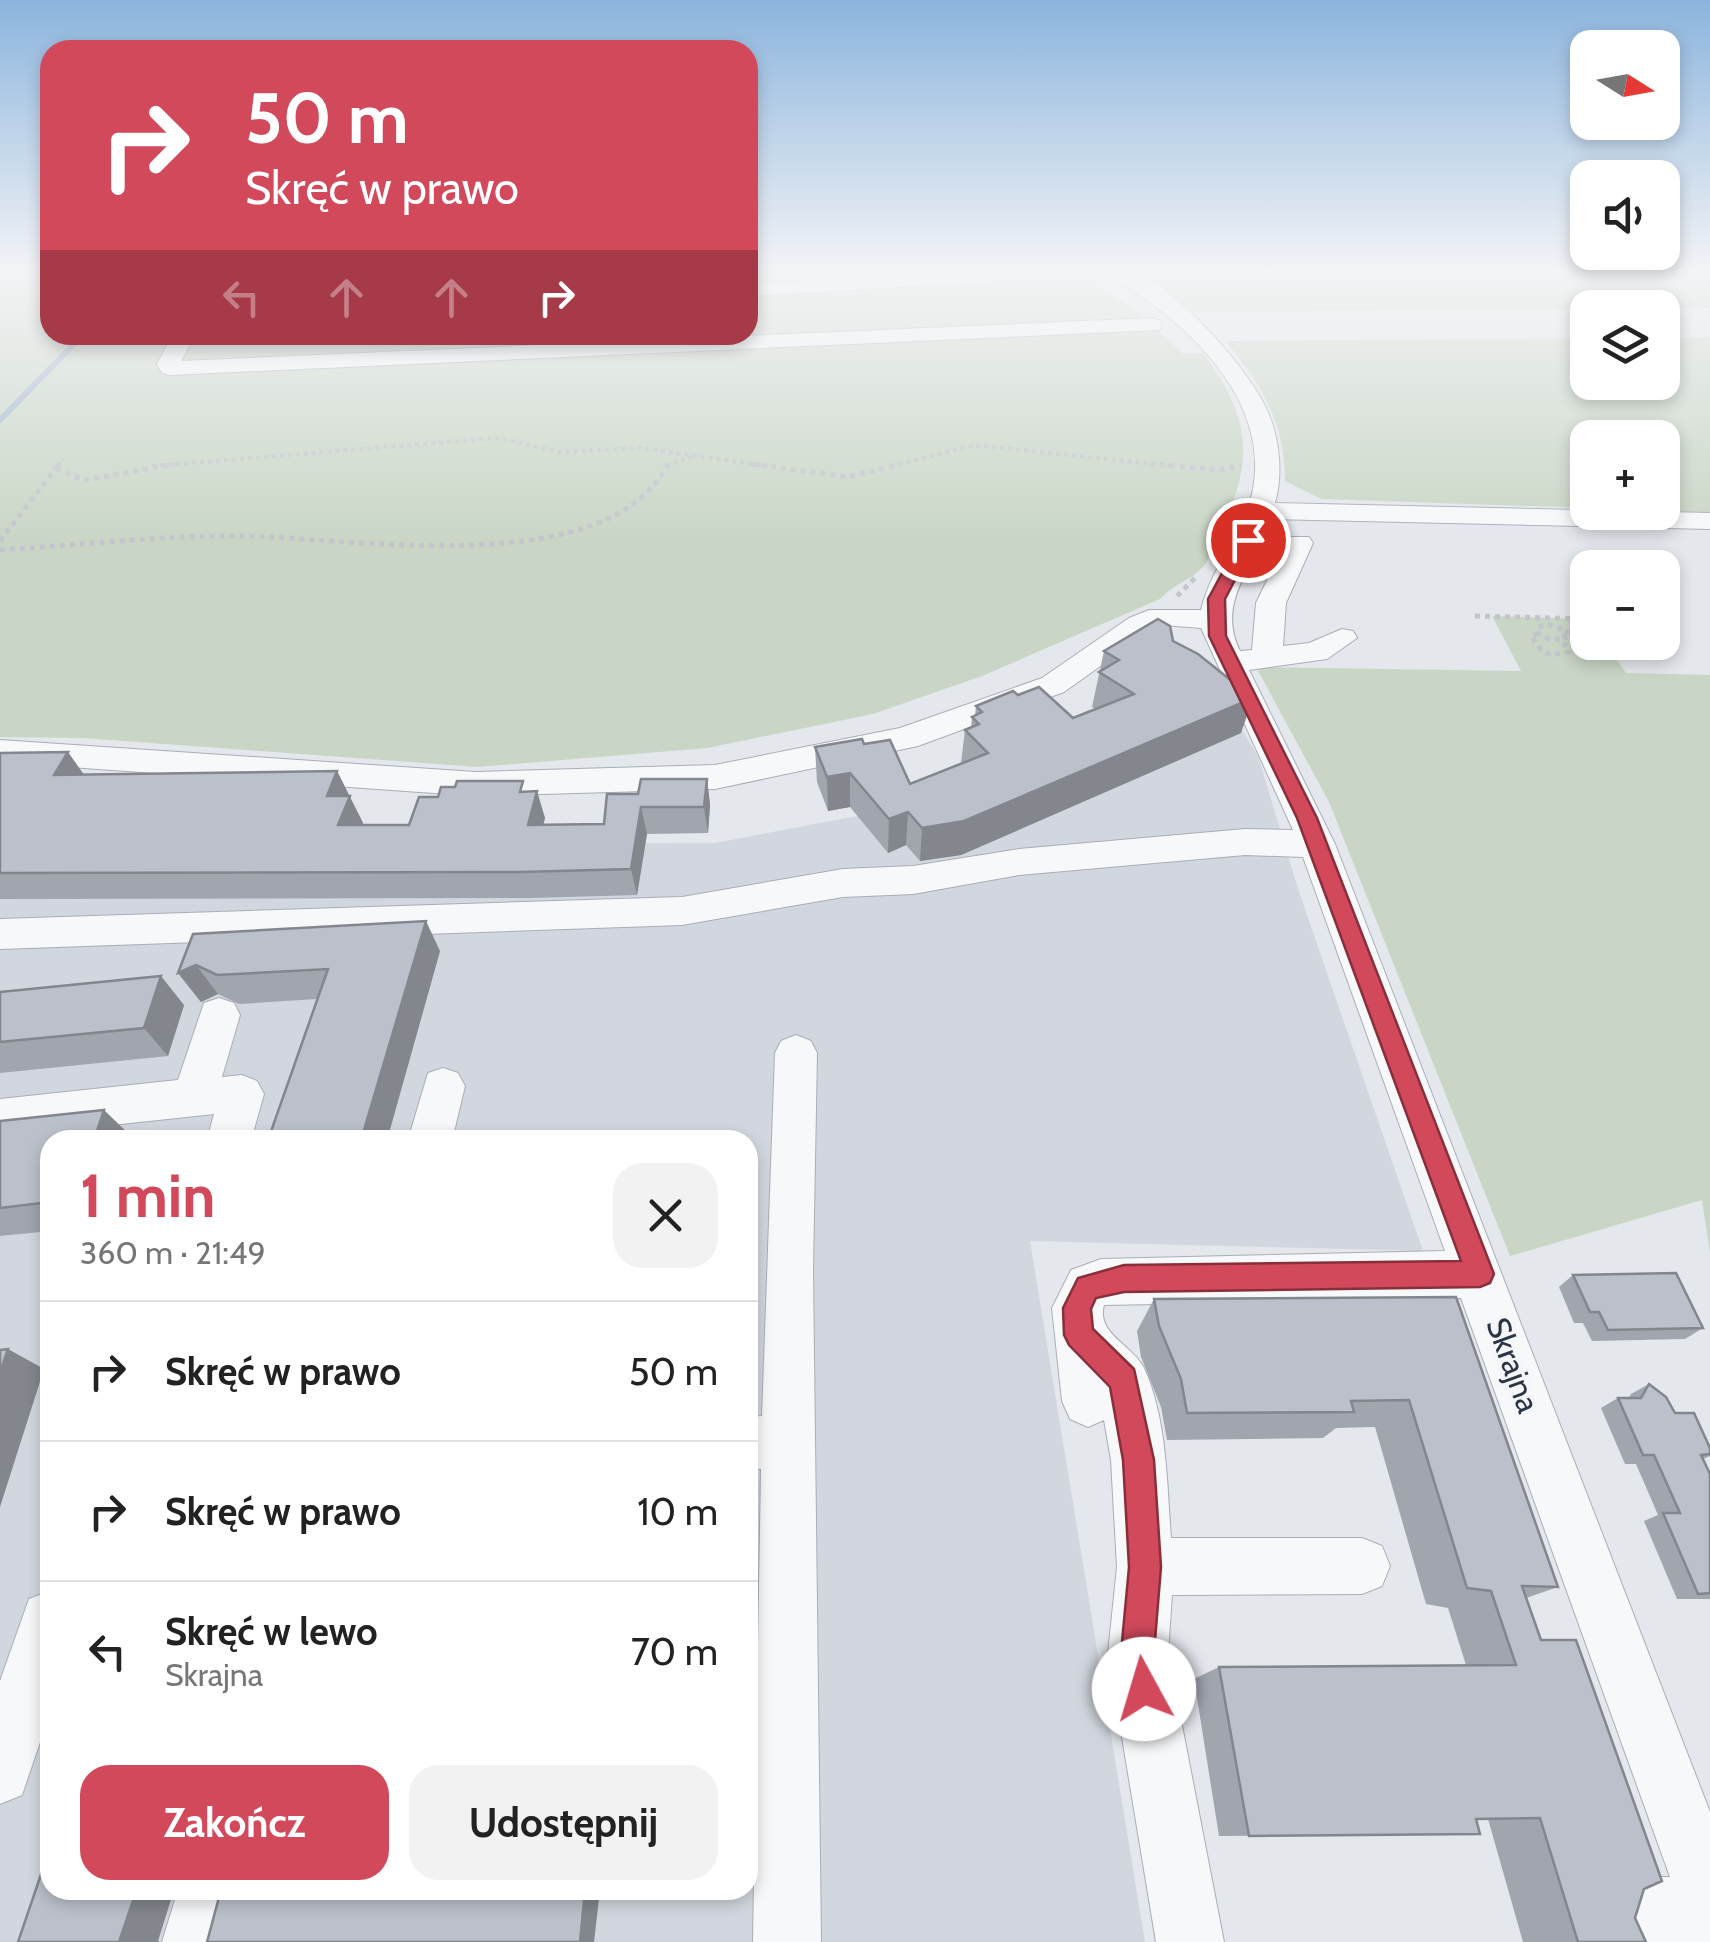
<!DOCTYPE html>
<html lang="pl">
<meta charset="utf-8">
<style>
:root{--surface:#fff;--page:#f2f2f2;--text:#222;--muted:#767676;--line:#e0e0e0;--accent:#d1495b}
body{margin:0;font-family:Cabin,sans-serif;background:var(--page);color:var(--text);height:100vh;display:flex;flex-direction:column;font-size:38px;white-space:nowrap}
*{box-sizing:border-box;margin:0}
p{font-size:32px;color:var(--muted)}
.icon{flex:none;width:55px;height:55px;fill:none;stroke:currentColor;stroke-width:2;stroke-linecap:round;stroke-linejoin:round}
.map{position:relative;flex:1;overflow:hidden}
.panel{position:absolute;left:40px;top:1130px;width:718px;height:770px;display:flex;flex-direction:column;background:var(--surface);border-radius:30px;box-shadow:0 5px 15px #0003}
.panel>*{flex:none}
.hud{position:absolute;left:40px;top:40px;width:718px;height:305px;border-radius:30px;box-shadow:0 5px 15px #0003;background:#d1495b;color:#fff;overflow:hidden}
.needle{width:65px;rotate:101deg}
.controls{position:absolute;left:1570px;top:30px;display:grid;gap:20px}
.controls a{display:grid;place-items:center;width:110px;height:110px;border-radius:20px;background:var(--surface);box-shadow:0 5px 15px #0003;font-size:50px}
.pin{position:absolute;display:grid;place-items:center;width:85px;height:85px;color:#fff;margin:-42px;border:5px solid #fff;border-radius:50%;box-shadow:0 2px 10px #0007}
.me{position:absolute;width:110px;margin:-55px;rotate:354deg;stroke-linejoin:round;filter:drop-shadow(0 0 8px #0008)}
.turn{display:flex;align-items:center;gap:35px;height:210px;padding:0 40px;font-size:45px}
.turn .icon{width:130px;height:130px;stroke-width:2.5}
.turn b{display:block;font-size:70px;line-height:85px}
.lanes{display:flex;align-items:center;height:95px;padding:0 40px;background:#0003;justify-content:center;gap:50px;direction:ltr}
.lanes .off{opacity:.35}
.round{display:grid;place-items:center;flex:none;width:105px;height:105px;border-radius:30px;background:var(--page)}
.head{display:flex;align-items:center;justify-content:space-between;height:170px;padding:0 40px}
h1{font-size:60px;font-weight:700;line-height:75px;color:var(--accent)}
.cta{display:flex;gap:20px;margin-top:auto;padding:20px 40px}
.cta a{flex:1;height:115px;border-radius:30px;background:var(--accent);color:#fff;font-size:40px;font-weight:700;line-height:115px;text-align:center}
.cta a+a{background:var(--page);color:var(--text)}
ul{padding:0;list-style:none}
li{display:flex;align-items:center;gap:30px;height:140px;padding:0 40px;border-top:2px solid var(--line)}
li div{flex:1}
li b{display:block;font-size:38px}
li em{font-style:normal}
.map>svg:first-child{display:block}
.built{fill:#d2d6de;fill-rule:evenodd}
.green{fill:#c9d6c5}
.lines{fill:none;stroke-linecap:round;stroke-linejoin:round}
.stream{stroke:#9fb4cc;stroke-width:6}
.minor-casing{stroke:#a9aeb7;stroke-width:2}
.path-far1{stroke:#c2c5cb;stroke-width:4;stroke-dasharray:4 4;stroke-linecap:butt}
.path{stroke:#c2c5cb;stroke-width:5;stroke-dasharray:5 5;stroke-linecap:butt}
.minor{fill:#f7f8fa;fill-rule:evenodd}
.wall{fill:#a1a5ae}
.shaded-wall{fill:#83868d}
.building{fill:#bbc0ca;stroke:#83868d;stroke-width:2.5}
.route{fill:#d1495b;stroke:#882f3b;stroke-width:2.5}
.labels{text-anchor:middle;stroke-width:9;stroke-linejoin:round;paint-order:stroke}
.street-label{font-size:32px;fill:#2b3445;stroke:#f4f6f9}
</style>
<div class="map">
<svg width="1710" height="1942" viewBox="0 0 1710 1942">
<rect width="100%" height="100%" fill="#e4e7ec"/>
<path class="built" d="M1236 719 1259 759 1298 889 1423 1251 1030 1241 1145 1942H0V847L715 843 941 800ZM50 1140H748V1890H50Z"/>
<g class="green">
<path d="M0 270H50V335H748V270H995L999 274 1088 276 1147 320 1183 354 1203 353C1251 417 1255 460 1220 532 1215 542 1211 558 1203 567 1191 580 1172 585 1160 599L982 676 873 714 707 748 478 767 83 738 0 737Z"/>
<polygon points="1133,270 1710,270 1710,308 1195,312"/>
<path d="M1710 337V513L1663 511 1662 438H1588L1587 508 1321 499 1285 481C1285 423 1262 384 1225 341L1587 338 1588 382H1662L1663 338Z"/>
<polygon points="1492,616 1587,619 1588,642 1605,643 1626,673 1710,675 1710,1253 1702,1200 1510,1256 1329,802 1256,667 1521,671"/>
</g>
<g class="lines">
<polyline class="stream" points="0,420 83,335"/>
<g class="minor-casing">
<g id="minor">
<polygon points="988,270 1102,270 1092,276 748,296 748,284"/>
<path d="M1106 270C1113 270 1123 268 1129 270 1171 281 1252 372 1268 412 1280 441 1283 474 1275 503L1710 513V529L1270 519C1256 566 1215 601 1240 651L1252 650 1256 603 1285 543 1289 537H1309L1313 543 1286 603 1283 646 1309 643 1342 629 1353 631 1357 638 1327 659 1249 670 1335 844 1710 1812V1942H1608L1587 1934 1578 1910 1587 1886 1611 1877H1670L1461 1298 1104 1305C1096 1334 1133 1345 1144 1368 1167 1418 1167 1484 1171 1538H1362L1382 1546 1390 1566 1382 1586 1362 1594 1172 1595 1168 1653 1224 1942H1156L1108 1653 1117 1567 1111 1460 1104 1420 1088 1427 1070 1419 1062 1401 1052 1308 1071 1270 1101 1259 1445 1251 1303 857 1245 855 1019 875 913 894 843 897 682 925 0 949V919L682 897 843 869 913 866 1019 849 1245 829 1293 830 1201 628 1163 625 1151 630 1064 692 918 746 715 789 476 796 0 762V740L476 772 715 765 900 728 1042 678 1129 618 1149 610H1201C1211 567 1244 533 1253 489 1267 413 1211 349 1156 307 1140 294 1119 285 1106 270Z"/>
<polygon points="1151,318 1159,320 1162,325 1159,330 170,375 162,373 157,364 173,335 195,335 181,361"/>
<polygon points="219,998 234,1003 240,1015 222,1077 242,1075 257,1081 264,1094 251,1140 207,1140 214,1114 0,1137 0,1099 178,1080 204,1003"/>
<polygon points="796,1035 811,1041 817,1053 813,1270 821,1942 753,1942 761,1469 748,1469 748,1417 762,1416 775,1053 781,1041"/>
<polygon points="443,1068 458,1073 465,1086 452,1140 408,1140 428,1073"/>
<polygon points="50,1591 50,1713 22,1795 0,1804 0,1681 29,1599"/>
<polygon points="178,1890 244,1890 230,1942 162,1942"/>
</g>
</g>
<g class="path-far1">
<polyline points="58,466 63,459"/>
<polyline points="152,466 498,438 560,452 639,448 769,466"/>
<polyline points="666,466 695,456"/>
<polyline points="891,466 974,445 1173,466"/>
</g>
<g class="path">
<polyline points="751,464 848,477 901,464"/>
<polyline points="1150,464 1219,470 1241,466"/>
<polyline points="56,469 84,480 175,464"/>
<polyline points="0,541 59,464"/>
<path d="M0 550C81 545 163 535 244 536 353 538 608 582 668 464"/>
<polyline points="1177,596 1196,577"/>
<polyline points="1475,616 1588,619"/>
<polygon points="1548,624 1563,630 1565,638 1550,640 1538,633 1538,627"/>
<polyline points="1565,632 1588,632"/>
<polyline points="1538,633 1531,636 1541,650 1551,655 1569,652 1562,640"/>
</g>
<use href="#minor" class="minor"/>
</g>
<g class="wall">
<polygon points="1173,641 1241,733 961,855 920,861 906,845 888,853 850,807 828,811 817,782 815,747 864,744 910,784 961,763 965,730 971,728 972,717 975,716 976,706 1018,695 1073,718 1096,709 1092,707 1104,651"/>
<polygon points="0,753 84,774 337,771 363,823 362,825 409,825 438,797 526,791 545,818 543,824 604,824 638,794 707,779 710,805 708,833 647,834 637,895 531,898 0,899"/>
<polygon points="193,934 440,951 387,1140 268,1140 317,999 239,1004 218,994 201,1002 178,973"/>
<polygon points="0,992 184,1005 168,1056 0,1073"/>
<polygon points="0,1121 132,1137 50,1140 50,1231 0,1236"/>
<polygon points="1573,1275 1703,1328 1685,1339 1592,1341 1583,1323 1574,1323 1559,1287"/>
<polygon points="1456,1297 1558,1587 1526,1598 1541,1640 1644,1889 1635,1918 1646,1942 1523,1942 1488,1819 1476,1819 1480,1834 1219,1836 1194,1679 1219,1667 1466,1665 1448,1608 1426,1604 1375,1427 1336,1428 1323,1438 1167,1440 1161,1407 1141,1357 1137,1331 1154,1299"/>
<polygon points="1649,1384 1710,1448 1710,1456 1703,1459 1710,1474 1710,1599 1677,1599 1644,1521 1658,1515 1636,1464 1625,1464 1601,1408 1618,1398 1629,1398 1631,1394"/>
</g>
<g class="shaded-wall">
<polygon points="1253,698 1241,733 961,855 920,861 922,828"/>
<polygon points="68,752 87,779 54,775"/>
<polygon points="337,771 363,823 351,851 338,825 327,796"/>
<polygon points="850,773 850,807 828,811 827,777"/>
<polygon points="707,779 710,805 708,833 704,807"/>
<polygon points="537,791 545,818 537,851 528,825"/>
<polygon points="641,807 647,834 637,895 631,869"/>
<polygon points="908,812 906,845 888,853 889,819"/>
<polygon points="426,921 440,951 387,1140 361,1140"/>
<polygon points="196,965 218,994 201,1002 178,973"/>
<polygon points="161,976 184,1005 168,1056 144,1028"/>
<polygon points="104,1110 132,1137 131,1140 94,1140"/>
<polygon points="8,1349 44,1369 0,1507 0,1373"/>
<polygon points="140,1890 174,1890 158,1941 160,1942 119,1942 136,1892"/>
<polygon points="585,1890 600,1890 594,1942 580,1942"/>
</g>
<g class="building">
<polygon points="1158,619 1170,626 1173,641 1198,654 1253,698 964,821 922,828 908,812 889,819 850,773 827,777 815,747 862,739 864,744 890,740 910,784 988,753 965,730 979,724 972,717 982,712 976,706 1013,691 1018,695 1039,687 1073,718 1134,694 1099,672 1119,660 1104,651"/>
<polygon points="68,752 54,775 337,771 327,796 350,796 338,825 409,825 419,797 438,797 441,787 455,787 457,781 523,781 520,792 537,791 528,825 604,824 607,794 638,794 641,779 707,779 704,807 641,807 631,869 522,872 0,873 0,753"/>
<polygon points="426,921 361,1140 268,1140 328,969 217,975 196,965 178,973 193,934"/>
<polygon points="161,976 144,1028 0,1042 0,992"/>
<polygon points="104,1110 94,1140 50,1140 50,1202 0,1208 0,1121"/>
<polygon points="1676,1273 1703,1328 1608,1330 1599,1312 1590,1312 1573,1275"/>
<polygon points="1456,1297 1558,1587 1522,1586 1541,1640 1576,1640 1662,1881 1644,1889 1635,1918 1646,1942 1578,1942 1540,1818 1476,1819 1480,1834 1249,1836 1219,1667 1516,1665 1491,1591 1467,1588 1409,1400 1351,1401 1354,1412 1187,1413 1181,1379 1159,1326 1154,1299"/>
<polygon points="8,1349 0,1373 0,1350"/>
<polygon points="1649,1384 1666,1397 1675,1413 1694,1413 1710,1448 1710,1454 1701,1455 1710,1474 1710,1593 1698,1594 1663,1513 1680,1513 1654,1455 1643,1455 1618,1398 1641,1398"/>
<polygon points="50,1848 50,1890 140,1890 136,1892 119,1942 18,1942"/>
<polygon points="221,1890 585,1890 580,1942 207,1942"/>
</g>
<linearGradient id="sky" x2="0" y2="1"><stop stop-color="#8bb4dd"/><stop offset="0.5" stop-color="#f3f4f6"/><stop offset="1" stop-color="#f3f4f6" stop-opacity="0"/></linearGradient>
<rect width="1710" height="542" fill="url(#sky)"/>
<polygon class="route" points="1248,536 1256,540 1225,599 1226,636 1317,818 1494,1274 1490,1283 1480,1287 1124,1292 1096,1298 1091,1309 1093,1329 1134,1369 1154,1460 1161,1567 1154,1653 1161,1689 1156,1701 1144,1706 1132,1701 1121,1653 1129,1567 1123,1460 1110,1387 1069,1345 1064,1335 1063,1308 1078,1278 1124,1265 1461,1261 1297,818 1209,636 1208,599 1240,540"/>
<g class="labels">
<g class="street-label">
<text transform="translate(1513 1365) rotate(70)" y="11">Skrajna</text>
</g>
</g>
</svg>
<div class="controls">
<a><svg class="needle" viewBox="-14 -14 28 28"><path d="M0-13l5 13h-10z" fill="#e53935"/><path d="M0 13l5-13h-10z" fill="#767676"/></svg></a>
<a><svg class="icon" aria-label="sound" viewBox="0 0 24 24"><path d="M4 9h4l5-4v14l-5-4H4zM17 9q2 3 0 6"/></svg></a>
<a><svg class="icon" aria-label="layers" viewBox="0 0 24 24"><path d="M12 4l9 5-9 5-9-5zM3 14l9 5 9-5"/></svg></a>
<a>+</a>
<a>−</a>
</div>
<div class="pin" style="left:1248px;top:540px;background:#d93025"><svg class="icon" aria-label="arrive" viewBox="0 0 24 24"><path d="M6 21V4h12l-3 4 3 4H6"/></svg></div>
<svg class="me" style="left:1144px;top:1689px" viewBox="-20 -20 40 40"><circle r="19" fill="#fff"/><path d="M0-13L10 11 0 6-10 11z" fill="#d1495b"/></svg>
<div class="hud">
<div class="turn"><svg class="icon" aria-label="right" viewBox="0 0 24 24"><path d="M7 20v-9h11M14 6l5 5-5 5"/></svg><div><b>50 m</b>Skręć w prawo</div></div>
<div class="lanes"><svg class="icon off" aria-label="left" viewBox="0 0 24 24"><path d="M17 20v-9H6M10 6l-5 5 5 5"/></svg><svg class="icon off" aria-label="ahead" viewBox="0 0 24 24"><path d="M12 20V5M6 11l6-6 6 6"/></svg><svg class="icon off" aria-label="ahead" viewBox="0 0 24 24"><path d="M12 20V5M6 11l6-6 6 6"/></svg><svg class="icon" aria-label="right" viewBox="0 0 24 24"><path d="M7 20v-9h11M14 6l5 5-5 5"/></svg></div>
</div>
<section class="panel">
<div class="head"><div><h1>1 min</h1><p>360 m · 21:49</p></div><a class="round"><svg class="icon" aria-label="close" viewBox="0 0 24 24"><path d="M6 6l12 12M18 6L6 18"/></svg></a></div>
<ul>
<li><svg class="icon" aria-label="right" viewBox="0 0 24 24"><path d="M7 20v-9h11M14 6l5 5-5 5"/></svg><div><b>Skręć w prawo</b></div><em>50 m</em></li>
<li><svg class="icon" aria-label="right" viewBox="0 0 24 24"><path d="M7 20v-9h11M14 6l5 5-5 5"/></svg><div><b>Skręć w prawo</b></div><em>10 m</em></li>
<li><svg class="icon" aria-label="left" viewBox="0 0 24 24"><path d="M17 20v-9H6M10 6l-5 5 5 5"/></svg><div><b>Skręć w lewo</b><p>Skrajna</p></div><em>70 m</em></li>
</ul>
<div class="cta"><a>Zakończ</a><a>Udostępnij</a></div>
</section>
</div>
